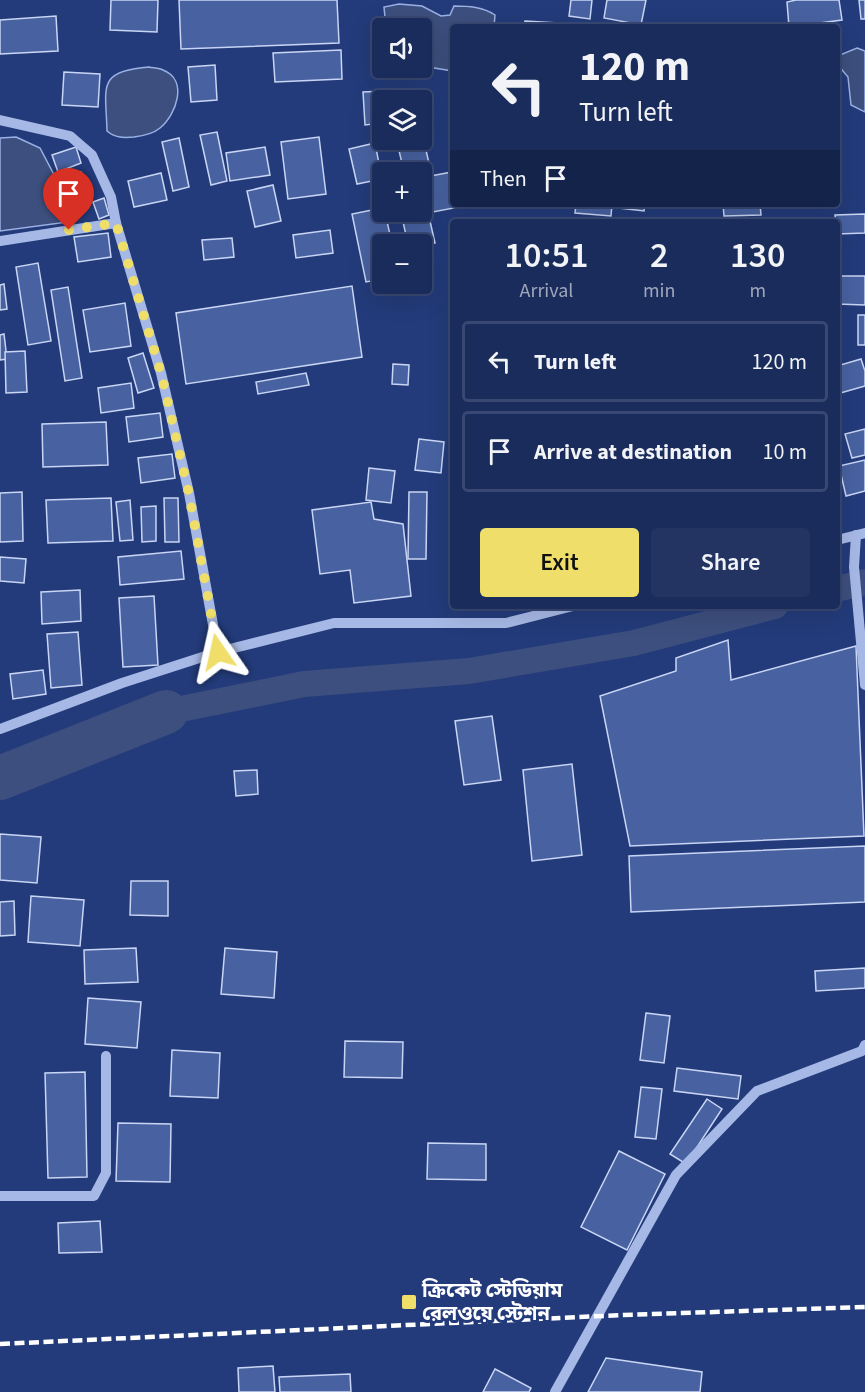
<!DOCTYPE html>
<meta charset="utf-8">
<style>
:root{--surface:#1a2c5c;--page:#233462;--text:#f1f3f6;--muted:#9fa7bb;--line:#384872;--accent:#efde6a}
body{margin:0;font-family:"Source Sans 3","Noto Sans Bengali",sans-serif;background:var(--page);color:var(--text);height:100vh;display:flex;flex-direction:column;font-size:22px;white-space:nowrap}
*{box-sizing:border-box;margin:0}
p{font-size:20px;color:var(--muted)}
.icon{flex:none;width:33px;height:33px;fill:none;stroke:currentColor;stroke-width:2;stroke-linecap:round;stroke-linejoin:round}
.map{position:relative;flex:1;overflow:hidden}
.side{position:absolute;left:450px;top:219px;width:390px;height:390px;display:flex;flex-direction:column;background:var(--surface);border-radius:6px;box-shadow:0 6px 24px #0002,0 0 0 2px var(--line)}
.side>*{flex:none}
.hud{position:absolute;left:450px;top:24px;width:390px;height:183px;border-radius:6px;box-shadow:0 6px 24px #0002,0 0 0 2px var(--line);background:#1a2c5c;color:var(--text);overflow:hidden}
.buttons{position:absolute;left:372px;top:18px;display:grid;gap:12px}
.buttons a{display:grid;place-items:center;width:60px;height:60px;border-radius:6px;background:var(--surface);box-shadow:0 6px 24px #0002,0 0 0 2px var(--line);font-size:30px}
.pin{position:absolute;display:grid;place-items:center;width:51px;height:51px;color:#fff;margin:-62px -26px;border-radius:50% 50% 50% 0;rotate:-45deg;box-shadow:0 0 6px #0007}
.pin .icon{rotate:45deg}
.me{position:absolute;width:66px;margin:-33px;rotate:349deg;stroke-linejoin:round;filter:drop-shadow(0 0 4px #0008)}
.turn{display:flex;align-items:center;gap:21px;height:126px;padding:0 30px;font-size:27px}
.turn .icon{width:78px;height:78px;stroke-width:2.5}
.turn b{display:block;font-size:42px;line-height:51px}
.then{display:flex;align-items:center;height:57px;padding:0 30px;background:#0003;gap:12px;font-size:22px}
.eta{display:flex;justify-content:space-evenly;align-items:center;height:102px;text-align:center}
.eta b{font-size:36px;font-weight:600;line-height:42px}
.cta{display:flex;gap:12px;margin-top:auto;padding:12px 30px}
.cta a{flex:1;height:69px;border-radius:6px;background:var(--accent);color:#111;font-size:24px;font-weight:600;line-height:69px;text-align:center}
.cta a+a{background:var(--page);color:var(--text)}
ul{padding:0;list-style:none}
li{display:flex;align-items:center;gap:18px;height:81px;margin:0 12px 9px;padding:0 18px;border:3px solid var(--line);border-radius:6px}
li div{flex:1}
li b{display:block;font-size:22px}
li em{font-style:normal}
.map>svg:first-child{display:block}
.water{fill:#3d4f7e;stroke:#9ab1e5;stroke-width:1.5}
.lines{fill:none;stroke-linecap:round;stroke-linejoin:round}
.canal{stroke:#3d4f7e;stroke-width:26}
.river{stroke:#3d4f7e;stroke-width:44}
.building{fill:#4862a1;stroke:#c9d5f4;stroke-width:1.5}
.minor{stroke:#a6b8e5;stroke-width:10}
.rail{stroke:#fff;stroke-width:4.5;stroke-dasharray:10 4.5;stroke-linecap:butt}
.route{stroke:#efde6a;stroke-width:10;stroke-dasharray:0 18}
.poi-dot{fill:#efde6a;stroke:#233b7a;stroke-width:2}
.labels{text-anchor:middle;stroke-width:6;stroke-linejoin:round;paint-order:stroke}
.poi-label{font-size:20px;font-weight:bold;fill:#fff;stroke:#233b7a;text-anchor:start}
</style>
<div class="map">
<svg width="865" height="1392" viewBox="0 0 865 1392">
<rect width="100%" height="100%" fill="#233b7a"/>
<g class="water">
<path d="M399 4 422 6 441 16 450 15 454 6C469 6 483 7 495 15L494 27H453V71L422 66V28H386L384 7Z"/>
<polygon points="857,48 865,51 865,112 851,105 848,77 838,65 840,55"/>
<path d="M149 67C153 68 159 68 163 70 189 80 176 115 160 128 153 134 142 136 134 137 124 138 115 138 107 131 106 87 96 71 149 67Z"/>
<polygon points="16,137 40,148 62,190 61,210 68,222 0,231 0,138"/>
</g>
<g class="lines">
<g class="canal">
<polyline points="837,589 865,582"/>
<polyline points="166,712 304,684 469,671 634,643 775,606"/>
</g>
<polyline class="river" points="0,778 166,712"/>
</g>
<g class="building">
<polygon points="111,0 158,0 157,32 110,30"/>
<polygon points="179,0 337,0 339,43 181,49"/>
<polygon points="571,0 592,0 590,19 569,16"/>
<polygon points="607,0 646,0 641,25 604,18"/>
<polygon points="796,0 839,0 842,20 789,27 787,2"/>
<polygon points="859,0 865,0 865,19 861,19"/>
<polygon points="56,16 58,51 0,54 0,20"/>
<polygon points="525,21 575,24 575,27 524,27"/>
<polygon points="341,50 342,79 275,82 273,53"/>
<polygon points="215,65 217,100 191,102 188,67"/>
<polygon points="64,72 100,74 98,107 62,105"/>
<polygon points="385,91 382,123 365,125 363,92"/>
<polygon points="217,132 227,181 211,185 200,135"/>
<polygon points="319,137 326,194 288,199 281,142"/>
<polygon points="422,137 423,137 431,172 422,174 404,172 397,142 422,140"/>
<polygon points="179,138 189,187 173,191 162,142"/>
<polygon points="375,143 382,179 357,184 349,149"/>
<polygon points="76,147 81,163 58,172 52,155"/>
<polygon points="265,147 270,175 230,181 226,153"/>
<polygon points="81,172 86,189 71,193 66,176"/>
<polygon points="452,172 453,204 458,204 459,207 433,212 425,177"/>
<polygon points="161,173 167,200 134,207 128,181"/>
<polygon points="273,185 281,221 255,227 247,191"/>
<polygon points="104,198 109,215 99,219 93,202"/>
<polygon points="576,204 612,204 611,216 575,213"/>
<polygon points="619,204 645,204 644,211 619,208"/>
<polygon points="723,204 760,204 761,215 724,216"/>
<polygon points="382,208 382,212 385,212 392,244 382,244 382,279 366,282 352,214"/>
<polygon points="427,208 435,243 422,246 408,244 401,213 422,212 422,209"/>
<polygon points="865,214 865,233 837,234 835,215"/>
<polygon points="330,230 333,253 296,258 293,235"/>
<polygon points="108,233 111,257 78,262 74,237"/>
<polygon points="232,238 234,257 204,260 202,240"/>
<polygon points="38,263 51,341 28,345 16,267"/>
<polygon points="837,276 865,276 865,305 837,304"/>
<polygon points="4,284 7,309 0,310 0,285"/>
<polygon points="352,286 362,357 186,384 176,313"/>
<polygon points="68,287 82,378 65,381 51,290"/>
<polygon points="125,303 131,346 90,352 83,310"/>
<rect x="858" y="315" width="7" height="30"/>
<polygon points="4,334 7,359 0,360 0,335"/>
<polygon points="25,351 27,392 6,393 5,352"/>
<polygon points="143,353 154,388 138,393 128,358"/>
<polygon points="861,359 865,371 865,386 837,394 837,366"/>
<polygon points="393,364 409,365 408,385 392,384"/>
<polygon points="306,373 309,385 258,394 256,382"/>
<polygon points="131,383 134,408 101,413 98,388"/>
<polygon points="160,413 163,437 129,442 126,417"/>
<polygon points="106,422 108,465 43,467 42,424"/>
<polygon points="865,429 865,455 852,458 845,434"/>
<polygon points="419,439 444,442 441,473 415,470"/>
<polygon points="172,454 175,478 141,483 138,458"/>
<polygon points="865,460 865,491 846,496 839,466"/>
<polygon points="369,468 395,471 391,503 366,500"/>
<polygon points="22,492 23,541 0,542 0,493"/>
<polygon points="409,492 427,492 426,559 408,559"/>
<polygon points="111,498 113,541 48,543 46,500"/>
<polygon points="164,498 178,498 179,542 165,542"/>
<polygon points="130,500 133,540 120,541 116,502"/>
<polygon points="371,502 374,519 403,524 411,596 354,603 350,570 320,574 312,510"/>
<polygon points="156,506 156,541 142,542 141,507"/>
<polygon points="181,551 184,579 120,585 118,557"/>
<polygon points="0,557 26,559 24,583 0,581"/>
<polygon points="80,590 81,621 42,624 41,592"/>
<polygon points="154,596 158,665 123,667 119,598"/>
<polygon points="78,632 82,685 51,688 47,634"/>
<polygon points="728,640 731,680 856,646 864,836 630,846 600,696 676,671 676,658"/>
<polygon points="43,670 46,694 13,699 10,674"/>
<polygon points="492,716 501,780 464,785 455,721"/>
<polygon points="572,764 582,855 532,861 523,770"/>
<polygon points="257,770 258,794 236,796 234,771"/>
<polygon points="0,834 41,837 37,883 0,880"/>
<polygon points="865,846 865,902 631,912 629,856"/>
<polygon points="131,881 168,881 168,916 130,915"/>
<polygon points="31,896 84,900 80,946 28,942"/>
<polygon points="14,901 15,935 0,936 0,902"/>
<polygon points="136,948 138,982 85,984 84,950"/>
<polygon points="225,948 277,952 274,998 221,994"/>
<polygon points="865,968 865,988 816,991 815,971"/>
<polygon points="88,998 141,1002 137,1048 85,1044"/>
<polygon points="646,1013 670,1016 664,1063 640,1060"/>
<polygon points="345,1041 403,1042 402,1078 344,1077"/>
<polygon points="172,1050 220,1053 218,1098 170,1096"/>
<polygon points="677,1068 741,1076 738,1099 674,1091"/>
<polygon points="85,1072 87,1177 48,1178 45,1073"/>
<polygon points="641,1087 662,1089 656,1139 635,1137"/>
<polygon points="707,1099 722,1109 686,1164 670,1154"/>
<polygon points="118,1123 171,1124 170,1182 116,1181"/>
<polygon points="428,1143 486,1144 486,1180 427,1179"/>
<polygon points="619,1151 665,1174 627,1250 581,1227"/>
<polygon points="100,1221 102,1252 59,1253 58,1223"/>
<polygon points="606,1358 702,1372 700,1392 588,1392"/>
<polygon points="273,1366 275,1392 239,1392 238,1368"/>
<polygon points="495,1369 531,1388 529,1392 483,1392"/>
<polygon points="350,1374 351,1392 280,1392 279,1377"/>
</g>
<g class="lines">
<g class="minor">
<polyline points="0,120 70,136 92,155 111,197 116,223 161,373 189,493 218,652"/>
<polyline points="0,241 116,223"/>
<polyline points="856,535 854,567 865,685"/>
<polyline points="837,540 865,533"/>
<polyline points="0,729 122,683 218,652 334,623 506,623 573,606"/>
<polyline points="0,1196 94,1196 106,1173 106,1056"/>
<polyline points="555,1392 676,1175 757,1091 862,1051 865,1045"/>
</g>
<polyline class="rail" points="0,1344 623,1315 865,1307"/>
</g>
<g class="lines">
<polyline class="route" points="69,230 116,223 161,373 189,494 218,652"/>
</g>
<rect class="poi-dot" x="401" y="1294" width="16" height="16" rx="3"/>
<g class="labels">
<g class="poi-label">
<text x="422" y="1297">ক্রিকেট স্টেডিয়াম<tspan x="422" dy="23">রেলওয়ে স্টেশন</tspan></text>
</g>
</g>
</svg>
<div class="buttons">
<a><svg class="icon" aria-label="sound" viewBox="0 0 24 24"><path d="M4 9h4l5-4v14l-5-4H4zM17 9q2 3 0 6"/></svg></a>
<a><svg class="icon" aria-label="layers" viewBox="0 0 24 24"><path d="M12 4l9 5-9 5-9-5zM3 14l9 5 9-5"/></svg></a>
<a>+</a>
<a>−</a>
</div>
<div class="pin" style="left:69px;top:230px;background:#d93025"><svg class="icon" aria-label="arrive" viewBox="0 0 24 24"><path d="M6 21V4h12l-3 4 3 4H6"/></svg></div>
<svg class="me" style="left:218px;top:652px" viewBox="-20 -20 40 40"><path d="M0-17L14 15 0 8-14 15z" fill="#efde6a" stroke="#fff" stroke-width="4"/></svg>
<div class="hud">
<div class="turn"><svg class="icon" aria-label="left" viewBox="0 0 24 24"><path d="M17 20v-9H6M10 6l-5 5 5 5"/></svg><div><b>120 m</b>Turn left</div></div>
<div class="then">Then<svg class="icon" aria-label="arrive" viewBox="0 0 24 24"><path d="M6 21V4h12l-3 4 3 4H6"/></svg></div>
</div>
<section class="side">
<div class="eta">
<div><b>10:51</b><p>Arrival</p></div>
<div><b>2</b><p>min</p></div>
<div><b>130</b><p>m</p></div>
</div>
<ul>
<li><svg class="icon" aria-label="left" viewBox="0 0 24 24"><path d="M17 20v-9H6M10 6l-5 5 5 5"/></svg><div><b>Turn left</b></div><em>120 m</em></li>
<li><svg class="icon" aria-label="arrive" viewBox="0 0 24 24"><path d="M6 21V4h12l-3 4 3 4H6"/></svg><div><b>Arrive at destination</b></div><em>10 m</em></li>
</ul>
<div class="cta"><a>Exit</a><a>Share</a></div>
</section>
</div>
